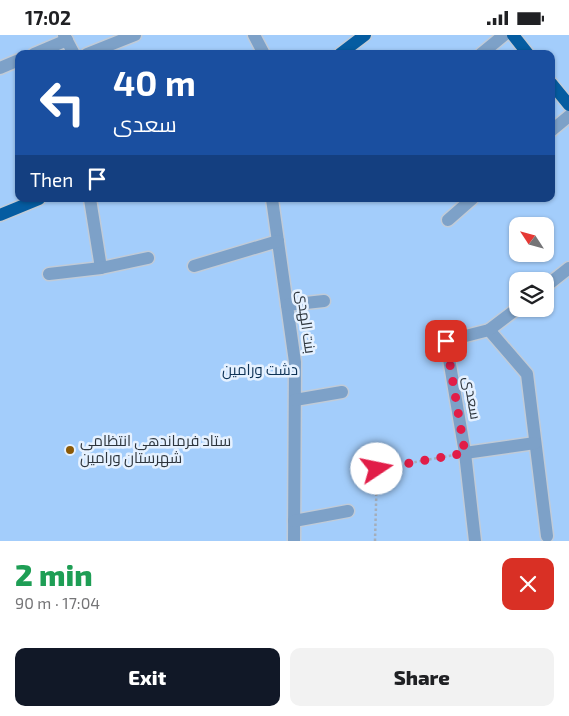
<!DOCTYPE html>
<meta charset="utf-8">
<style>
:root{--surface:#fff;--page:#f2f2f2;--text:#202124;--muted:#757577;--accent:#111827}
body{margin:0;font-family:"Exo 2",Cairo,sans-serif;background:var(--page);color:var(--text);height:100vh;display:flex;flex-direction:column;font-size:19px;white-space:nowrap}
*{box-sizing:border-box;margin:0}
p{font-size:16px;color:var(--muted)}
.icon{flex:none;width:28px;height:28px;fill:none;stroke:currentColor;stroke-width:2;stroke-linecap:round;stroke-linejoin:round}
.map{position:relative;height:506px;overflow:hidden}
.side{display:flex;flex-direction:column;background:var(--surface);flex:1}
.side>*{flex:none}
.hud{position:absolute;left:15px;top:15px;width:540px;height:152px;border-radius:10px;box-shadow:0 1px 4px #0004;background:#1a4fa0;color:#fff;overflow:hidden}
.needle{width:32px;rotate:306deg}
.fabs{position:absolute;left:509px;top:182px;display:grid;gap:10px}
.fabs a{display:grid;place-items:center;width:45px;height:45px;border-radius:10px;background:var(--surface);box-shadow:0 1px 4px #0004;font-size:25px}
.pin{position:absolute;display:grid;place-items:center;width:42px;height:42px;color:#fff;margin:-21px;border-radius:10px;box-shadow:0 2px 8px #0006}
.me{position:absolute;width:55px;margin:-28px;rotate:79deg;stroke-linejoin:round;filter:drop-shadow(0 0 4px #0008)}
.turn{display:flex;align-items:center;gap:18px;height:105px;padding:0 15px;font-size:22px}
.turn .icon{width:65px;height:65px;stroke-width:2.5}
.turn b{display:block;font-size:35px;line-height:42px}
.then{display:flex;align-items:center;height:48px;padding:0 15px;background:#0003;gap:10px;font-size:19px}
.round{display:grid;place-items:center;flex:none;width:52px;height:52px;border-radius:10px;background:var(--page)}
.head{display:flex;align-items:center;justify-content:space-between;height:85px;padding:0 15px}
h1{font-size:30px;font-weight:800;line-height:38px;color:#1e9e55}
.button{display:flex;gap:10px;margin-top:auto;padding:10px 15px}
.button a{flex:1;height:58px;border-radius:10px;background:var(--accent);color:#fff;font-size:20px;font-weight:800;line-height:58px;text-align:center}
.button a+a{background:var(--page);color:var(--text)}
.status{display:flex;justify-content:space-between;align-items:center;height:35px;padding:0 25px;background:var(--surface);direction:ltr}
.status svg{height:14px;fill:currentColor}
.map>svg:first-child{display:block}
.green{fill:#a3cdfb;fill-rule:evenodd}
.lines{fill:none;stroke-linecap:round;stroke-linejoin:round}
.minor-casing{stroke:#c0cbd8;stroke-width:15}
.major-casing{stroke:#c0cbd8;stroke-width:15}
.path{stroke:#a4aeba;stroke-width:2.5;stroke-dasharray:2.5 2.5;stroke-linecap:butt}
.minor{stroke:#7da1c8;stroke-width:12}
.major{stroke:#055ca1;stroke-width:12}
.route{stroke:#e11d48;stroke-width:9;stroke-dasharray:0 16.2}
.poi-dot{fill:#8c5a06;stroke:#e5f1ff;stroke-width:2}
.labels{text-anchor:middle;stroke-width:5;stroke-linejoin:round;paint-order:stroke}
.street-label{font-size:15px;fill:#2d353d;stroke:#e5f1ff}
.park-label{font-size:15px;fill:#0d3255;stroke:#e5f1ff}
.poi-label{font-size:15px;fill:#2d353d;stroke:#e5f1ff;text-anchor:start}
</style>
<div class="status"><b>17:02</b><svg viewBox="0 0 49 12"><path d="M0 12V9h3v3zM5 12V6h3v6zM10 12V3h3v9zM15 12V0h3v12zM26 1h20v11H26zM47 4h2v5h-2z"/></svg></div>
<div class="map">
<svg width="569" height="506" viewBox="0 0 569 506">
<rect width="100%" height="100%" fill="#e5f1ff"/>
<path class="green" d="M0 0H569V506H0ZM19 19H551V164H19ZM518 191H545V219H518ZM518 246H545V274H518Z"/>
<g class="lines">
<g class="minor-casing">
<g id="minor">
<polyline points="64,0 74,19"/>
<polyline points="254,0 264,19"/>
<polyline points="34,19 67,5"/>
<polyline points="87,19 135,0"/>
<polyline points="481,19 504,0"/>
<polyline points="0,33 19,25"/>
<polyline points="551,96 569,81"/>
<polyline points="90,164 101,233"/>
<polyline points="272,164 295,327 294,506"/>
<polyline points="448,185 472,164"/>
<polyline points="194,231 278,206"/>
<polyline points="49,239 101,233 148,223"/>
<polyline points="545,252 569,233"/>
<polyline points="287,270 324,266"/>
<polyline points="489,295 527,339 547,501"/>
<polyline points="295,365 342,357"/>
<polyline points="465,418 535,408"/>
<polyline points="294,486 348,476"/>
<polyline points="475,506 465,418 446,306 489,295 518,273"/>
</g>
</g>
<g class="major-casing">
<g id="major">
<polyline points="513,0 528,19"/>
<polyline points="340,19 365,0"/>
<polyline points="551,48 569,70"/>
<polyline points="0,180 39,164"/>
</g>
</g>
<polyline class="path" points="375,506 377,434 454,420"/>
<use href="#minor" class="minor"/>
<use href="#major" class="major"/>
</g>
<g class="lines">
<polyline class="route" points="377,434 465,418 446,306"/>
</g>
<circle class="poi-dot" cx="70" cy="415" r="5"/>
<g class="labels">
<g class="street-label">
<text transform="translate(306 287) rotate(82)" y="5">بنت الهدی</text>
<text transform="translate(472 363) rotate(80)" y="5">سعدی</text>
</g>
<g class="park-label">
<text x="260" y="340">دشت ورامین</text>
</g>
<g class="poi-label">
<text x="80" y="411">ستاد فرماندهی انتظامی<tspan x="80" dy="17">شهرستان ورامین</tspan></text>
</g>
</g>
</svg>
<div class="fabs">
<a><svg class="needle" viewBox="-14 -14 28 28"><path d="M0-13l5 13h-10z" fill="#e53935"/><path d="M0 13l5-13h-10z" fill="#757577"/></svg></a>
<a><svg class="icon" aria-label="layers" viewBox="0 0 24 24"><path d="M12 4l9 5-9 5-9-5zM3 14l9 5 9-5"/></svg></a>
</div>
<div class="pin" style="left:446px;top:306px;background:#d93025"><svg class="icon" aria-label="arrive" viewBox="0 0 24 24"><path d="M6 21V4h12l-3 4 3 4H6"/></svg></div>
<svg class="me" style="left:377px;top:434px" viewBox="-20 -20 40 40"><circle r="19" fill="#fff"/><path d="M0-13L10 11 0 6-10 11z" fill="#e11d48"/></svg>
<div class="hud">
<div class="turn"><svg class="icon" aria-label="left" viewBox="0 0 24 24"><path d="M17 20v-9H6M10 6l-5 5 5 5"/></svg><div><b>40 m</b>سعدی</div></div>
<div class="then">Then<svg class="icon" aria-label="arrive" viewBox="0 0 24 24"><path d="M6 21V4h12l-3 4 3 4H6"/></svg></div>
</div>
</div>
<section class="side">
<div class="head"><div><h1>2 min</h1><p>90 m · 17:04</p></div><a class="round" style="background:#d93025;color:#fff"><svg class="icon" aria-label="close" viewBox="0 0 24 24"><path d="M6 6l12 12M18 6L6 18"/></svg></a></div>
<div class="button"><a>Exit</a><a>Share</a></div>
</section>
